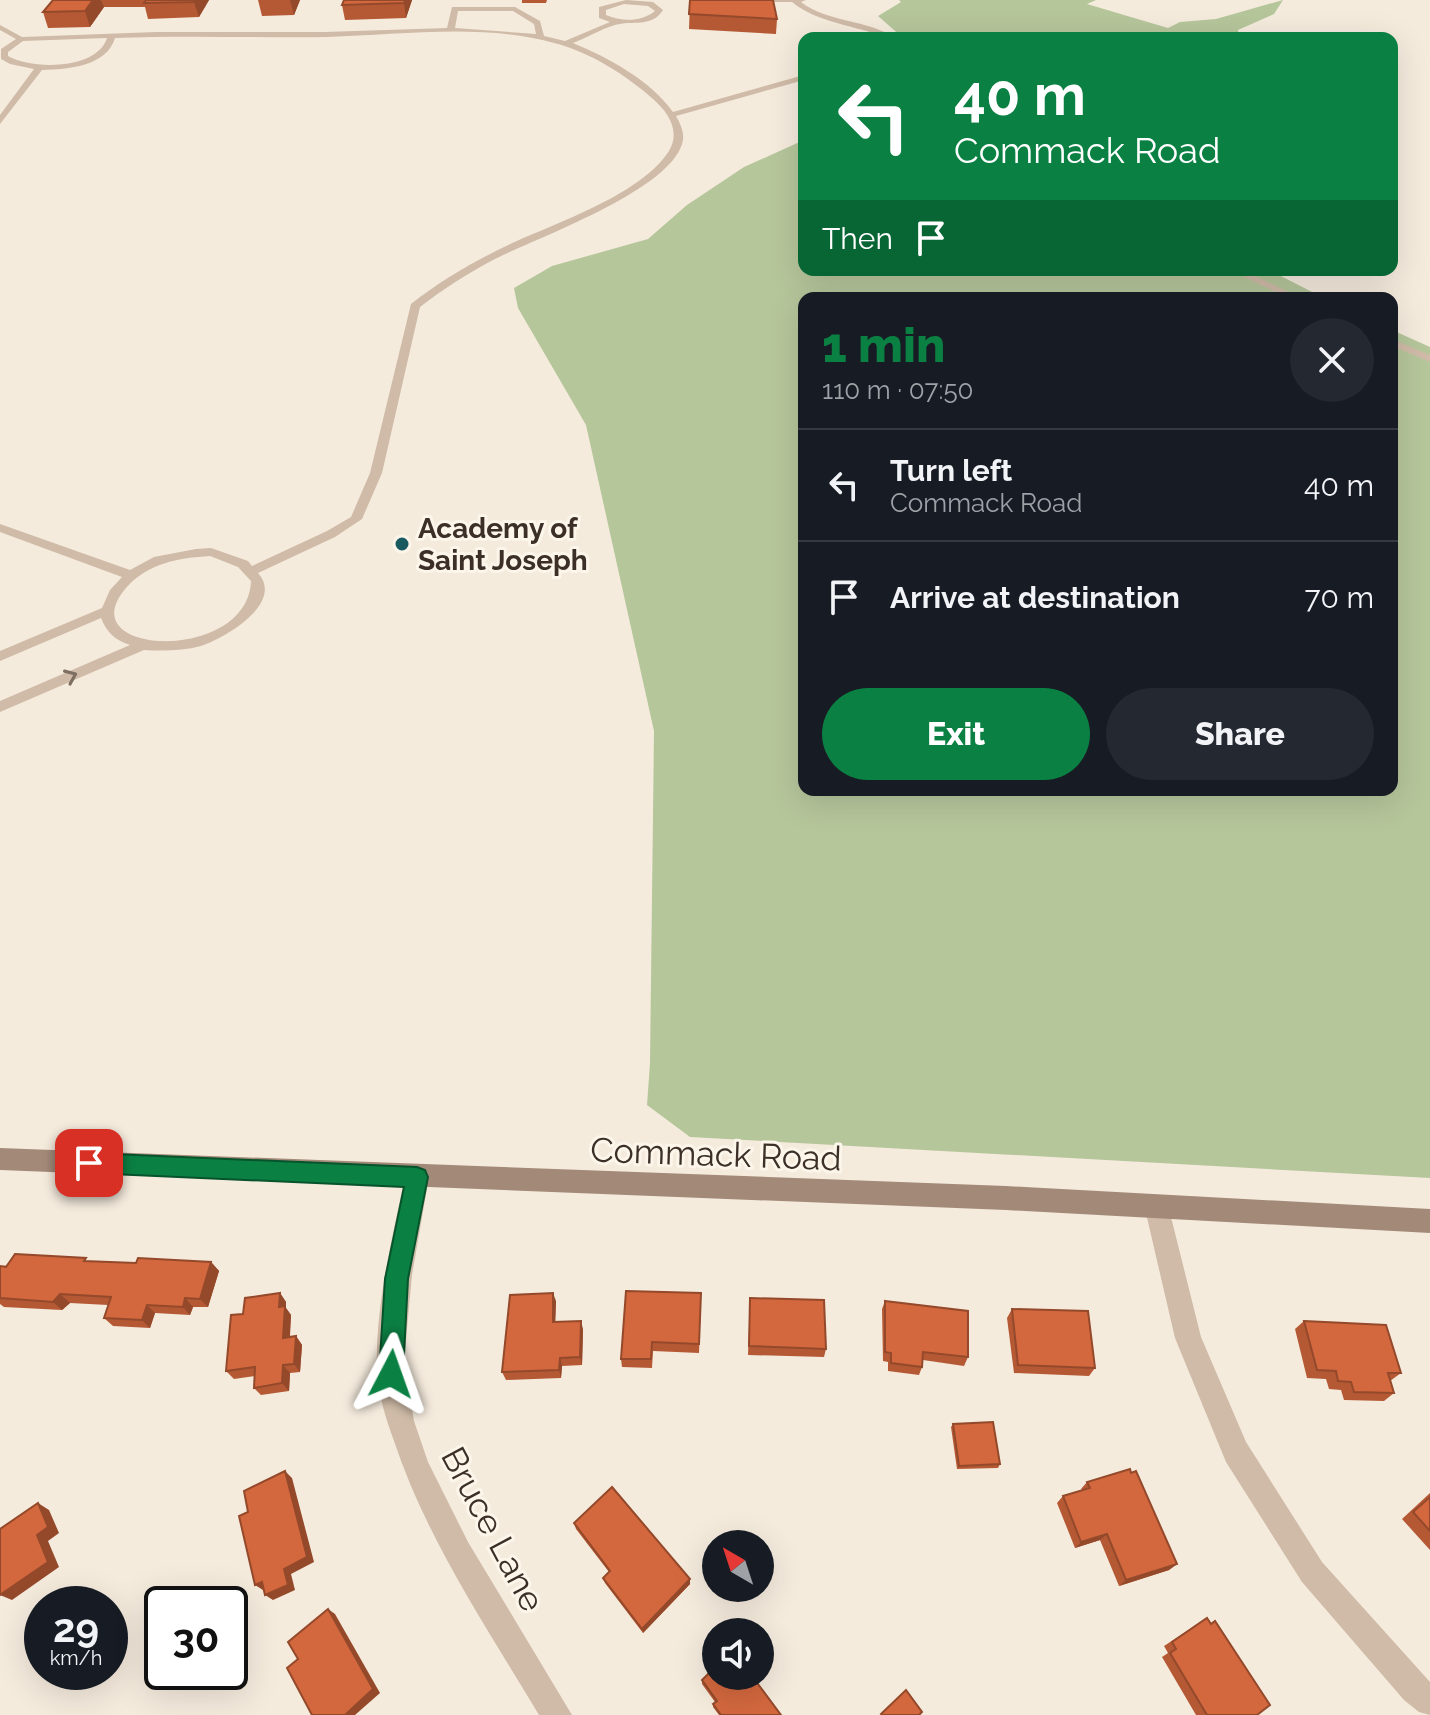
<!DOCTYPE html>
<meta charset="utf-8">
<style>
:root{--surface:#171b24;--page:#242831;--text:#f1f3f6;--muted:#9ea1a6;--line:#363941;--accent:#0b8043}
body{margin:0;font-family:Raleway,sans-serif;background:var(--page);color:var(--text);height:100vh;display:flex;flex-direction:column;font-size:30px;white-space:nowrap}
*{box-sizing:border-box;margin:0}
p{font-size:26px;color:var(--muted)}
.icon{flex:none;width:44px;height:44px;fill:none;stroke:currentColor;stroke-width:2;stroke-linecap:round;stroke-linejoin:round}
.map{position:relative;flex:1;overflow:hidden}
.panel{position:absolute;left:798px;top:292px;width:600px;height:504px;display:flex;flex-direction:column;background:var(--surface);border-radius:16px;box-shadow:0 8px 32px #0002}
.panel>*{flex:none}
.guide{position:absolute;left:798px;top:32px;width:600px;height:244px;border-radius:16px;box-shadow:0 8px 32px #0002;background:#0b8043;color:#fff;overflow:hidden}
.needle{width:52px;rotate:321deg}
.controls{position:absolute;left:702px;top:1530px;display:grid;gap:16px}
.controls a{display:grid;place-items:center;width:72px;height:72px;border-radius:50%;background:var(--surface);box-shadow:0 8px 32px #0002;font-size:40px}
.speed{position:absolute;left:24px;top:1586px;display:flex;gap:16px;font-size:40px;font-weight:700;text-align:center}
.speed>*{display:grid;place-content:center;width:104px;height:104px;border-radius:50%;background:var(--surface);box-shadow:0 8px 32px #0002;line-height:1}
.speed small{font-size:20px;font-weight:400}
.speed .limit{border:4px solid #111;border-radius:12px;background:#fff;color:#111}
.pin{position:absolute;display:grid;place-items:center;width:68px;height:68px;color:#fff;margin:-34px;border-radius:16px;box-shadow:0 4px 12px #0006}
.me{position:absolute;width:88px;margin:-44px;rotate:4deg;stroke-linejoin:round;filter:drop-shadow(0 0 6px #0008)}
.turn{display:flex;align-items:center;gap:28px;height:168px;padding:0 24px;font-size:36px}
.turn .icon{width:104px;height:104px;stroke-width:2.5}
.turn b{display:block;font-size:56px;line-height:68px}
.then{display:flex;align-items:center;height:76px;padding:0 24px;background:#0003;gap:16px;font-size:30px}
.round{display:grid;place-items:center;flex:none;width:84px;height:84px;border-radius:42px;background:var(--page)}
.headline{display:flex;align-items:center;justify-content:space-between;height:136px;padding:0 24px}
h1{font-size:48px;font-weight:800;line-height:60px;color:var(--accent)}
.cta{display:flex;gap:16px;margin-top:auto;padding:16px 24px}
.cta a{flex:1;height:92px;border-radius:48px;background:var(--accent);color:#fff;font-size:32px;font-weight:800;line-height:92px;text-align:center}
.cta a+a{background:var(--page);color:var(--text)}
ul{padding:0;list-style:none}
li{display:flex;align-items:center;gap:24px;height:112px;padding:0 24px;border-top:2px solid var(--line)}
li div{flex:1}
li b{display:block;font-size:30px}
li em{font-style:normal}
.map>svg:first-child{display:block}
.green{fill:#b6c69b}
.lines{fill:none;stroke-linecap:round;stroke-linejoin:round}
.lane{fill:#cfbba7;fill-rule:evenodd}
.street{fill:#cfbba7;fill-rule:evenodd}
.secondary{fill:#a38a78;fill-rule:evenodd}
.wall{fill:#b55935}
.shaded-wall{fill:#94492b}
.building{fill:#d3683e;stroke:#94492b;stroke-width:2}
.oneway{stroke:#7e6e61}
.route{fill:#0b8043;stroke:#07532c;stroke-width:2}
.poi-dot{fill:#195a61;stroke:#fcf5ea;stroke-width:3}
.labels{text-anchor:middle;stroke-width:6;stroke-linejoin:round;paint-order:stroke}
.poi-label{font-size:28px;font-weight:bold;fill:#3b2f28;stroke:#fcf5ea;text-anchor:start}
.near-street-label{font-size:34px;fill:#3b2f28;stroke:#fcf5ea}
</style>
<div class="map">
<svg width="1430" height="1715" viewBox="0 0 1430 1715">
<rect width="100%" height="100%" fill="#f5ebdd"/>
<g class="green">
<polygon points="899,0 1096,0 1087,4 1168,28 1180,22 1216,19 1283,0 1274,14 1238,30 1239,38 903,38 878,16 901,2"/>
<polygon points="804,140 804,270 1269,270 1324,298 804,298 804,790 1392,790 1392,330 1430,347 1430,1178 690,1137 647,1105 650,1063 654,731 586,425 518,308 514,288 552,266 648,239 687,205 744,167"/>
</g>
<g class="lines">
<g class="lane">
<path d="M626 0 653 2 663 10C652 28 632 20 615 25 601 29 586 38 573 43 609 58 650 80 673 112L804 75V80L676 116C680 123 684 131 683 140 675 189 536 238 493 260 467 274 443 289 420 307L382 473 362 519 335 537 258 573C285 603 225 638 201 646 182 651 164 651 144 650L0 712V701L130 645C115 640 107 633 101 618L0 661V651L102 608 110 590 122 577 0 532V524L130 570 154 557 196 549 211 548 248 561 252 566 327 531 351 517 370 473 411 304C440 281 471 263 504 247 552 224 640 196 669 151 681 131 668 112 653 99 626 75 590 52 554 43 481 23 402 35 327 37 256 38 186 35 115 38 106 67 68 69 42 70L0 124V115L34 69 10 64 1 59V49L16 39 0 30V25L22 37 156 32H325L447 28 452 7H515L540 21 544 36 565 41 610 22 599 18V7ZM624 4 648 6 655 11C641 22 622 22 606 15V10ZM458 11H513L534 24 536 34 455 28ZM107 38C97 70 32 70 8 56V52L23 41ZM210 556 238 567 251 581C248 664 67 656 126 588 148 563 178 558 210 556Z"/>
<path d="M717 0H806L801 2C828 23 867 19 895 38H885C854 24 819 24 792 2H721Z"/>
<polygon points="1230,270 1243,270 1301,298 1288,298"/>
<polygon points="1392,339 1430,355 1430,362 1392,346"/>
</g>
<g class="street">
<path d="M417 1166 426 1169 429 1177 412 1275 404 1361 414 1421 428 1462 468 1542 572 1715H539C486 1626 427 1540 394 1441 386 1419 378 1394 377 1370 375 1306 392 1239 405 1177L408 1169Z"/>
<polygon points="1157,1197 1166,1201 1169,1209 1201,1337 1246,1442 1322,1562 1430,1682 1430,1715 1419,1712 1404,1700 1302,1582 1226,1462 1175,1338 1145,1209 1148,1201"/>
</g>
<polygon class="secondary" points="0,1148 1006,1186 1430,1209 1430,1233 1006,1210 0,1170"/>
</g>
<g class="wall">
<polygon points="53,0 209,0 199,17 148,19 145,7 104,7 90,27 48,28 43,12"/>
<polygon points="258,0 300,0 294,15 262,16"/>
<polygon points="344,0 412,0 406,18 345,20 342,5"/>
<polygon points="522,0 547,0 546,3 522,3"/>
<polygon points="690,0 777,19 776,34 689,29"/>
<polygon points="88,1261 136,1263 211,1262 219,1271 208,1307 193,1307 190,1315 155,1313 150,1328 113,1326 104,1318 108,1305 70,1303 62,1310 4,1307 0,1304 0,1266"/>
<polygon points="280,1293 286,1302 286,1308 291,1315 290,1337 296,1336 302,1345 300,1372 290,1373 289,1391 261,1395 254,1388 255,1376 234,1379 226,1371 243,1314"/>
<polygon points="750,1298 826,1349 824,1357 748,1355"/>
<polygon points="556,1301 555,1322 583,1329 582,1365 562,1366 561,1378 506,1380 502,1372"/>
<polygon points="885,1301 968,1357 964,1366 923,1360 922,1367 919,1375 888,1371 888,1362 883,1361 882,1309"/>
<polygon points="701,1302 699,1353 653,1351 652,1368 622,1367 621,1359"/>
<polygon points="1012,1309 1095,1368 1089,1376 1014,1373 1007,1318"/>
<polygon points="1304,1321 1401,1373 1390,1381 1394,1393 1384,1401 1344,1400 1341,1390 1329,1389 1326,1379 1307,1378 1295,1329"/>
<polygon points="953,1424 1000,1464 998,1468 957,1469 951,1427"/>
<polygon points="1087,1482 1177,1564 1169,1570 1119,1586 1100,1540 1075,1548 1057,1503 1063,1496 1082,1490 1081,1489"/>
<polygon points="1430,1493 1430,1550 1402,1519"/>
<polygon points="574,1523 690,1584 643,1633 605,1583 603,1578 609,1572 576,1529"/>
<polygon points="1207,1618 1257,1715 1196,1715 1162,1657 1168,1653 1164,1646"/>
<polygon points="702,1680 781,1715 719,1715 713,1707 713,1704 715,1702 702,1684"/>
</g>
<g class="shaded-wall">
<polygon points="93,0 101,0 104,7 90,27 85,11"/>
<polygon points="196,0 209,0 199,17 194,2"/>
<polygon points="290,0 300,0 294,15"/>
<polygon points="405,0 412,0 406,18 404,3"/>
<polygon points="211,1262 219,1271 208,1307 200,1299"/>
<polygon points="280,1293 286,1302 286,1308 291,1315 289,1346 283,1338 279,1307"/>
<polygon points="553,1293 556,1301 555,1330 553,1322"/>
<polygon points="60,1294 70,1303 62,1310 53,1302"/>
<polygon points="185,1298 193,1307 190,1315 183,1307"/>
<polygon points="147,1305 155,1313 150,1328 142,1320"/>
<polygon points="581,1321 583,1329 582,1365 580,1357"/>
<polygon points="296,1336 302,1345 300,1372 294,1364"/>
<polygon points="560,1358 562,1366 561,1378 559,1370"/>
<polygon points="283,1365 290,1373 289,1391 282,1383"/>
<polygon points="285,1471 292,1478 314,1562 291,1574 295,1590 273,1600 265,1595"/>
<polygon points="38,1503 49,1510 59,1533 48,1541 59,1567 12,1600 0,1595 37,1535"/>
<polygon points="1107,1534 1100,1540 1075,1548 1081,1542"/>
<polygon points="1177,1564 1169,1570 1119,1586 1126,1580"/>
<polygon points="690,1579 690,1584 643,1633 642,1629"/>
<polygon points="262,1582 270,1587 263,1590 255,1585"/>
<polygon points="328,1609 335,1614 380,1693 355,1715 345,1715"/>
</g>
<g class="building">
<polygon points="53,0 93,0 85,11 43,12"/>
<polygon points="146,0 196,0 194,2 144,3"/>
<polygon points="344,0 405,0 404,3 342,5"/>
<polygon points="690,0 773,0 777,19 689,14"/>
<polygon points="15,1254 86,1258 84,1261 136,1263 138,1258 211,1262 200,1299 185,1298 183,1307 147,1305 142,1320 104,1318 111,1297 60,1294 53,1302 0,1298 0,1266 6,1267"/>
<polygon points="626,1291 701,1293 699,1344 652,1342 651,1359 621,1359"/>
<polygon points="280,1293 279,1307 285,1306 283,1338 296,1336 294,1364 283,1365 282,1383 254,1388 255,1367 226,1371 231,1315 243,1314 245,1298"/>
<polygon points="553,1293 553,1322 581,1321 580,1357 560,1358 559,1370 502,1372 510,1295"/>
<polygon points="750,1298 824,1300 826,1349 749,1346"/>
<polygon points="885,1301 968,1311 968,1357 923,1352 922,1367 891,1363 891,1353 885,1352"/>
<polygon points="1012,1309 1088,1311 1095,1368 1018,1365"/>
<polygon points="1304,1321 1386,1325 1401,1373 1388,1373 1394,1393 1354,1392 1351,1382 1338,1381 1336,1371 1317,1370"/>
<polygon points="993,1422 1000,1464 959,1466 953,1424"/>
<polygon points="1130,1469 1131,1473 1136,1471 1177,1564 1126,1580 1107,1534 1081,1542 1063,1496 1090,1488 1087,1482"/>
<polygon points="285,1471 307,1557 284,1569 288,1585 265,1595 262,1582 255,1585 239,1516 248,1512 244,1491"/>
<polygon points="612,1487 690,1579 642,1629 603,1578 610,1571 574,1523"/>
<polygon points="1430,1497 1430,1531 1413,1512"/>
<polygon points="38,1503 48,1527 37,1535 48,1562 0,1595 0,1529"/>
<polygon points="328,1609 373,1689 345,1715 312,1715 287,1668 298,1659 288,1642"/>
<polygon points="1207,1618 1211,1624 1215,1621 1270,1705 1257,1715 1207,1715 1170,1653 1176,1649 1172,1642"/>
<polygon points="716,1666 716,1676 752,1676 781,1715 721,1715 713,1704 717,1701 702,1680"/>
<polygon points="906,1690 922,1712 919,1715 882,1715 881,1714"/>
</g>
<defs><path id="oneway-chevron" d="M-2-3.5L2.5 0L-2 3.5" fill="none" stroke-width="1.6" stroke-linecap="round" stroke-linejoin="round" transform="scale(2)"/></defs>
<use class="oneway" href="#oneway-chevron" transform="translate(71 676) rotate(-23)"/>
<polygon class="route" points="89,1153 417,1167 425,1170 428,1177 408,1279 403,1374 399,1382 391,1386 382,1382 379,1374 385,1279 404,1187 89,1173 82,1170 79,1163 82,1155"/>
<circle class="poi-dot" cx="402" cy="544" r="8"/>
<g class="labels">
<g class="poi-label">
<text x="418" y="538">Academy of<tspan x="418" dy="32">Saint Joseph</tspan></text>
</g>
<g class="near-street-label">
<text transform="translate(716 1154) rotate(2)" y="12">Commack Road</text>
<text transform="translate(493 1529) rotate(62)" y="12">Bruce Lane</text>
</g>
</g>
</svg>
<div class="controls">
<a><svg class="needle" viewBox="-14 -14 28 28"><path d="M0-13l5 13h-10z" fill="#e53935"/><path d="M0 13l5-13h-10z" fill="#9ea1a6"/></svg></a>
<a><svg class="icon" aria-label="sound" viewBox="0 0 24 24"><path d="M4 9h4l5-4v14l-5-4H4zM17 9q2 3 0 6"/></svg></a>
</div>
<div class="speed"><div>29<small>km/h</small></div><div class="limit">30</div></div>
<div class="pin" style="left:89px;top:1163px;background:#d93025"><svg class="icon" aria-label="arrive" viewBox="0 0 24 24"><path d="M6 21V4h12l-3 4 3 4H6"/></svg></div>
<svg class="me" style="left:391px;top:1374px" viewBox="-20 -20 40 40"><path d="M0-17L14 15 0 8-14 15z" fill="#0b8043" stroke="#fff" stroke-width="4"/></svg>
<div class="guide">
<div class="turn"><svg class="icon" aria-label="left" viewBox="0 0 24 24"><path d="M17 20v-9H6M10 6l-5 5 5 5"/></svg><div><b>40 m</b>Commack Road</div></div>
<div class="then">Then<svg class="icon" aria-label="arrive" viewBox="0 0 24 24"><path d="M6 21V4h12l-3 4 3 4H6"/></svg></div>
</div>
<section class="panel">
<div class="headline"><div><h1>1 min</h1><p>110 m · 07:50</p></div><a class="round"><svg class="icon" aria-label="close" viewBox="0 0 24 24"><path d="M6 6l12 12M18 6L6 18"/></svg></a></div>
<ul>
<li><svg class="icon" aria-label="left" viewBox="0 0 24 24"><path d="M17 20v-9H6M10 6l-5 5 5 5"/></svg><div><b>Turn left</b><p>Commack Road</p></div><em>40 m</em></li>
<li><svg class="icon" aria-label="arrive" viewBox="0 0 24 24"><path d="M6 21V4h12l-3 4 3 4H6"/></svg><div><b>Arrive at destination</b></div><em>70 m</em></li>
</ul>
<div class="cta"><a>Exit</a><a>Share</a></div>
</section>
</div>
